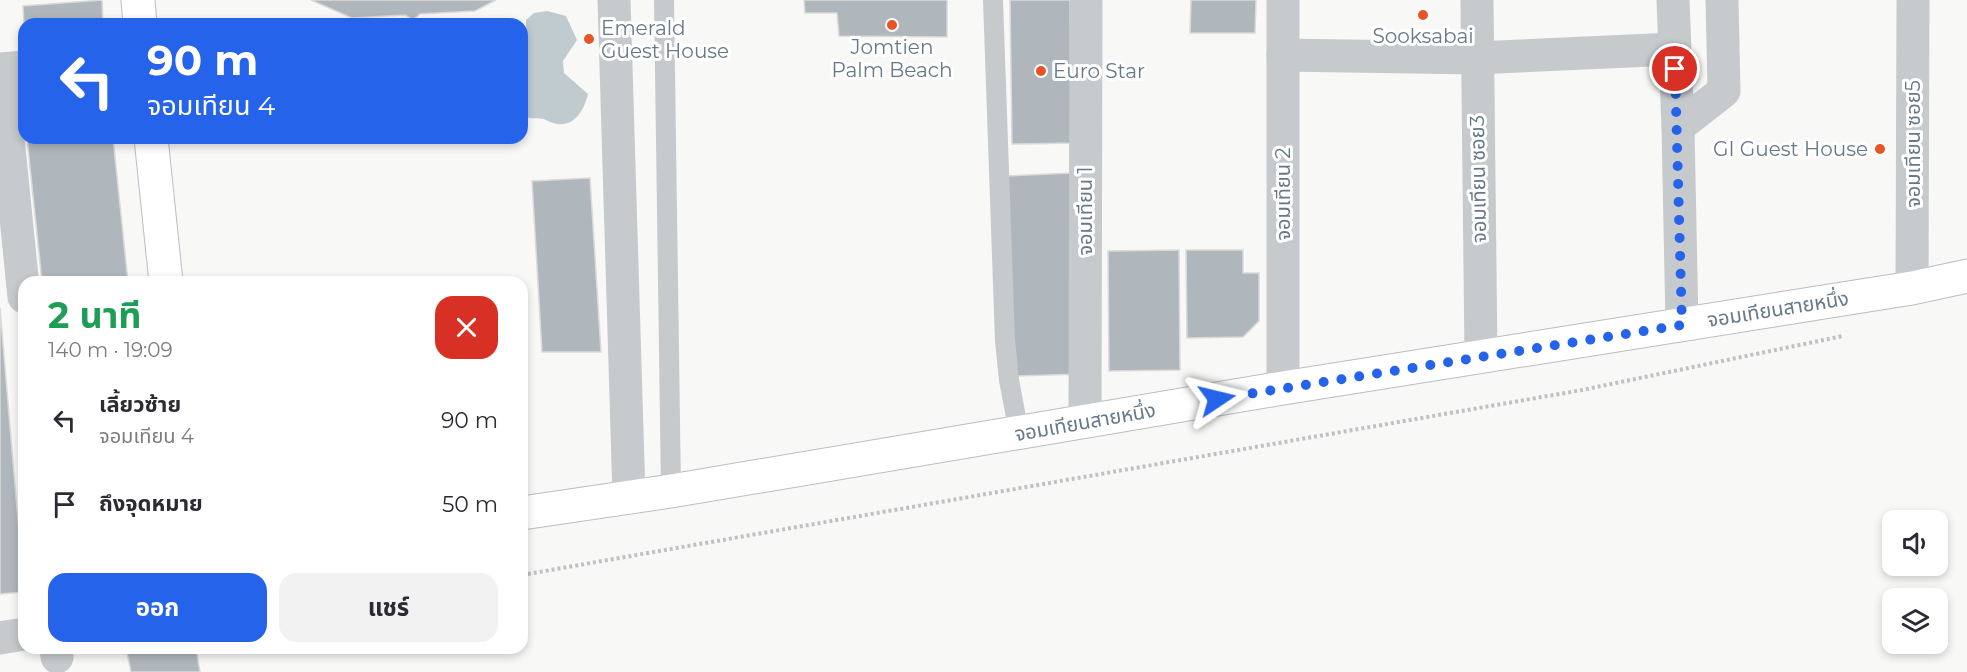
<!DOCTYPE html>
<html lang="th">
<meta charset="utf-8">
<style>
:root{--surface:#fff;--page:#f2f2f3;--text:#2b2b33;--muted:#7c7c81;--accent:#2563eb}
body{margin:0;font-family:Montserrat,"Noto Sans Thai",sans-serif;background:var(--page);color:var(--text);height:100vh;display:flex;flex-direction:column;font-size:22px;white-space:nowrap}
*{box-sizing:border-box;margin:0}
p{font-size:20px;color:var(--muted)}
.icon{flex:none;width:33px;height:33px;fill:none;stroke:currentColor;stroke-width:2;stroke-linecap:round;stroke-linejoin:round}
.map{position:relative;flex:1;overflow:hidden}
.details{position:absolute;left:18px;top:276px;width:510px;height:378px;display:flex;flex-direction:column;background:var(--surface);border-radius:18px;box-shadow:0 3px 9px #0003}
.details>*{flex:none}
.top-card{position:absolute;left:18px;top:18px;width:510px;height:126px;border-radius:18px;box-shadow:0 3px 9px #0003;background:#2563eb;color:#fff;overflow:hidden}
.controls{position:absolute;left:1882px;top:510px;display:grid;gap:12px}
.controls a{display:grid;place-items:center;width:66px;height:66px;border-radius:12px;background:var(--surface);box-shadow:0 3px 9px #0003;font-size:30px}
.pin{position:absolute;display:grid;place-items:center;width:51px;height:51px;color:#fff;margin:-26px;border:3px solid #fff;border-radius:50%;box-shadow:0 2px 6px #0007}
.me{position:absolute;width:66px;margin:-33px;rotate:80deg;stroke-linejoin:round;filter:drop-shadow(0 0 4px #0008)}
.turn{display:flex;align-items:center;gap:21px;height:126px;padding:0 30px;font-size:27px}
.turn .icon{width:78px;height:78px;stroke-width:2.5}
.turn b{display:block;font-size:42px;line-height:51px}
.round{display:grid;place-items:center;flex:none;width:63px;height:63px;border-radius:18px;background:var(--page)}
.headline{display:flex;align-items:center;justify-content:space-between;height:102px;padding:0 30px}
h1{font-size:36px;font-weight:700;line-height:45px;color:#1e9e55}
.action{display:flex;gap:12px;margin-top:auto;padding:12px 30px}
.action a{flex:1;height:69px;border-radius:18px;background:var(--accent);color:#fff;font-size:24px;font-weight:700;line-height:69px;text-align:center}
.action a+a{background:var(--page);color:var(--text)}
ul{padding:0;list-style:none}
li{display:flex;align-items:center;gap:18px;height:84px;padding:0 30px}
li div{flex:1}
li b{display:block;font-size:22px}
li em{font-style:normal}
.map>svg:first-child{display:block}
.water{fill:#c0cbcf}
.building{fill:#afb7bd;stroke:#dadad8;stroke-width:1.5}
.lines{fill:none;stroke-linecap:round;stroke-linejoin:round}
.secondary-casing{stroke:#b8bec2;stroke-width:35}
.path{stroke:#bfc2c4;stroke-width:4;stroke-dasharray:3 3;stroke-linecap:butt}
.lane{stroke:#c6cacd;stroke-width:20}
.street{stroke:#c6cacd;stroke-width:33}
.secondary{stroke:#fff;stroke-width:33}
.route{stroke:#2563eb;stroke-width:10;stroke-dasharray:0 18}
.poi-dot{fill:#ea5324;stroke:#fff;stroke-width:2}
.labels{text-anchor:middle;stroke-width:6;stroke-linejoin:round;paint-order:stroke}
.poi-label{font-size:20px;fill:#667988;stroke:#fff;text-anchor:start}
.street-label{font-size:20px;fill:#667988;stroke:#fff}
</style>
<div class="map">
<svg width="1967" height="672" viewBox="0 0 1967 672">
<rect width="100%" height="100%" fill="#f8f8f6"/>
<path class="water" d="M547 11 566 16 577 40 563 61 564 73 588 94C585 108 575 127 557 124 552 123 548 121 544 119 538 118 531 119 525 117L522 110V33L526 28V20L534 13Z"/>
<g class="building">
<polygon points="102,0 103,24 24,25 23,6"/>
<polygon points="311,0 496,0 475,11 420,14 413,20 405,15 352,18"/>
<polygon points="804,0 947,0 947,37 839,36 837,13 805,13"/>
<polygon points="1010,0 1070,0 1071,143 1012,144"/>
<polygon points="1191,0 1256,0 1255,33 1190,33"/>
<polygon points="27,138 113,138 128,282 42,282"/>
<polygon points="1072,173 1081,374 1012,376 1004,176"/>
<polygon points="590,178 601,352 542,352 532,181"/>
<polygon points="1179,250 1180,370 1109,371 1108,251"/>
<polygon points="1186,250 1243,250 1243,273 1259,273 1259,321 1243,337 1187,338"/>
<polygon points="0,308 24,592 0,594"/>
<polygon points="126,648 196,648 200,672 131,672"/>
</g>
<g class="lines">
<g class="secondary-casing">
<g id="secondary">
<polyline points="138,0 140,24"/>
<polyline points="151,138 166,282"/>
<polyline points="522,513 671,491 1283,388 1912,288 1967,276"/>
</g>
</g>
<g class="path">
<polyline points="522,575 1582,390 1843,336"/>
<polyline points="88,652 108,648"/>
</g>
<g class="lane">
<polyline points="664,0 671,491"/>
<polyline points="993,0 1005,341 1009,380 1019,433"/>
</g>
<g class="street">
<polyline points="614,0 629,497"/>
<polyline points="1283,0 1283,388"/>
<polyline points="1477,0 1481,357"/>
<polyline points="1673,0 1678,127 1682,325"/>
<polyline points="1283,55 1476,58 1674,49"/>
<polyline points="24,67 1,69 24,297"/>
<polyline points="1678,127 1724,91 1722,0"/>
<polyline points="1912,288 1913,0"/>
<polyline points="1085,422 1086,0"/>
<polyline points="0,638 24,634"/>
<polyline points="56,648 57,657"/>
</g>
<use href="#secondary" class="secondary"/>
</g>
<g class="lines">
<polyline class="route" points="1217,399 1682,325 1675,69"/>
</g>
<g class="poi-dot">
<circle cx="1423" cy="15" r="6"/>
<circle cx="892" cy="25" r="6"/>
<circle cx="589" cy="39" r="6"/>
<circle cx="1041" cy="71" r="6"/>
<circle cx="1880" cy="149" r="6"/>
</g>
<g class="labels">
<g class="poi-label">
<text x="601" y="35">Emerald<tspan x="601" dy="23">Guest House</tspan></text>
<text x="1423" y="43" text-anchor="middle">Sooksabai</text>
<text x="892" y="54" text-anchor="middle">Jomtien<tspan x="892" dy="23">Palm Beach</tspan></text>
<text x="1053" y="78">Euro Star</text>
<text x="1868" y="156" text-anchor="end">GI Guest House</text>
</g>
<g class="street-label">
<text transform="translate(1913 144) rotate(-90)" y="7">จอมเทียน ซอย5</text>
<text transform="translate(1478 179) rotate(-91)" y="7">จอมเทียน ซอย3</text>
<text transform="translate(1283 194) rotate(-90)" y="7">จอมเทียน 2</text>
<text transform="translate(1085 211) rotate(-90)" y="7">จอมเทียน 1</text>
<text transform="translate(1778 309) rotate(-9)" y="7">จอมเทียนสายหนึ่ง</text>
<text transform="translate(1085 422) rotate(-10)" y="7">จอมเทียนสายหนึ่ง</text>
</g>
</g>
</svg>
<div class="controls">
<a><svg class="icon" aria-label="sound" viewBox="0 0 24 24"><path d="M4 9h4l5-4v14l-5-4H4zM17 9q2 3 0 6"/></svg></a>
<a><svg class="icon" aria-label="layers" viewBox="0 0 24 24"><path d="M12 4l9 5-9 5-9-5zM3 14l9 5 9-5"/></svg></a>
</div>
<div class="pin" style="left:1675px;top:69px;background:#d93025"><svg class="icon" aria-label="arrive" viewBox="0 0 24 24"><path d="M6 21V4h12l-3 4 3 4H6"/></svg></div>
<svg class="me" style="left:1217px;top:399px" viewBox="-20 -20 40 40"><path d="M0-17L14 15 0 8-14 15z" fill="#2563eb" stroke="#fff" stroke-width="4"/></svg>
<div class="top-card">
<div class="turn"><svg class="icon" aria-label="left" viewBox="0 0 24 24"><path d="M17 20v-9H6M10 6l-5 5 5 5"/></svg><div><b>90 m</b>จอมเทียน 4</div></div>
</div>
<section class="details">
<div class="headline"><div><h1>2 นาที</h1><p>140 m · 19:09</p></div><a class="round" style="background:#d93025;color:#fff"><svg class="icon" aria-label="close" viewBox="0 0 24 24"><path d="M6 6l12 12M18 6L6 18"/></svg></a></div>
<ul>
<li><svg class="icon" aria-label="left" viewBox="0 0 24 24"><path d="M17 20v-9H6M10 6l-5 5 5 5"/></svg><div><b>เลี้ยวซ้าย</b><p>จอมเทียน 4</p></div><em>90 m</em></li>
<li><svg class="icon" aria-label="arrive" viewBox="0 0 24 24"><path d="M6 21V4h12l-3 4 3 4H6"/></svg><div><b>ถึงจุดหมาย</b></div><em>50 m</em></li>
</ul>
<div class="action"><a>ออก</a><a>แชร์</a></div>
</section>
</div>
